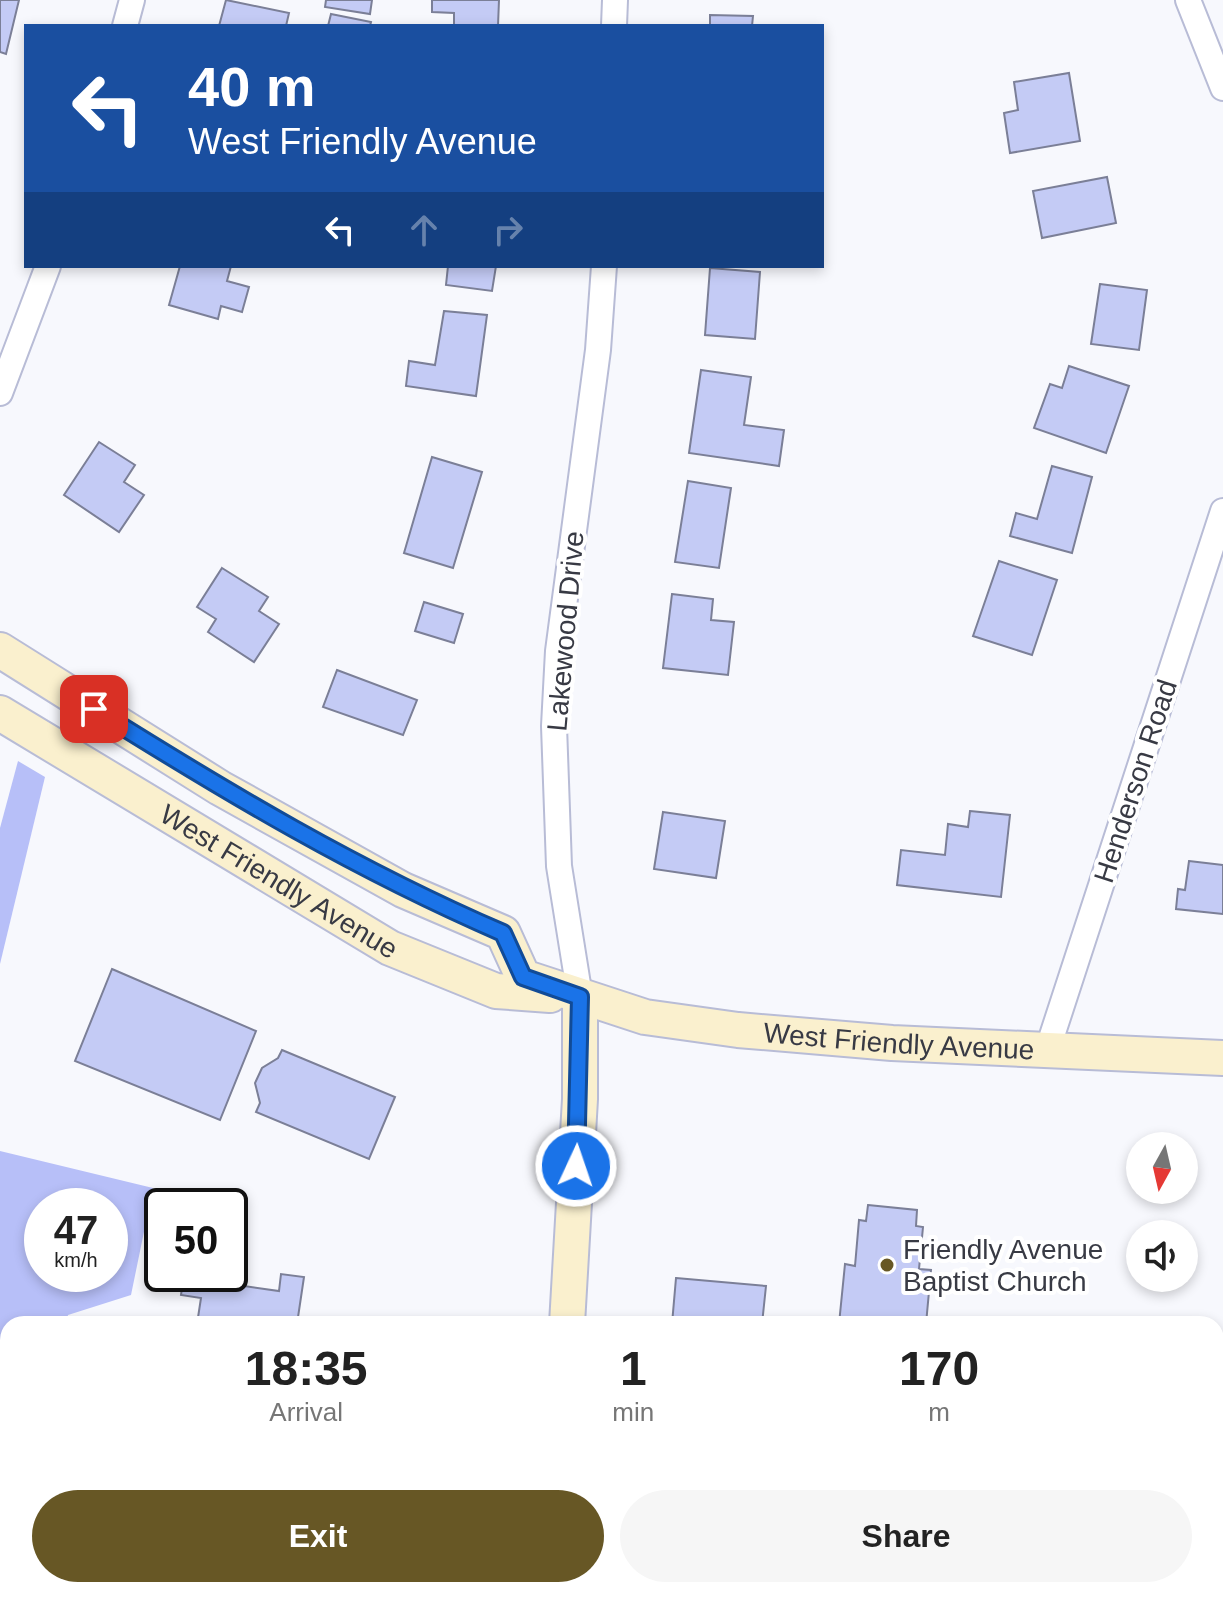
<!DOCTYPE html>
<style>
:root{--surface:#fff;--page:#f6f6f6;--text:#222;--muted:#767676;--accent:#675725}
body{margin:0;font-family:Helvetica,sans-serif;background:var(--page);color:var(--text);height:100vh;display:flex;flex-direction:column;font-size:30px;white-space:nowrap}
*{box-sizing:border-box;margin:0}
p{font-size:26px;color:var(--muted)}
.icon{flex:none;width:44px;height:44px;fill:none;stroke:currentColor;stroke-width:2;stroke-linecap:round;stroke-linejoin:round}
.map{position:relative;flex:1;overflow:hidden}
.details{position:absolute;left:0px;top:1316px;width:1224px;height:282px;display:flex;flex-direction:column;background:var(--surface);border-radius:24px 24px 0 0;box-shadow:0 4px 12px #0003}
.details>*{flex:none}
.banner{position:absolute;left:24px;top:24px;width:800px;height:244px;border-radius:0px;box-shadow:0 4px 12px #0003;background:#1a4fa0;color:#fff;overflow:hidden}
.needle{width:52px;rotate:188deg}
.controls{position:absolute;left:1126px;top:1132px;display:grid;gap:16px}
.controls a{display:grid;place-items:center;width:72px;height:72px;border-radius:50%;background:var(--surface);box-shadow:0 4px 12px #0003;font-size:40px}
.speed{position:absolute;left:24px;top:1188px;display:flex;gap:16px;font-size:40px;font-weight:700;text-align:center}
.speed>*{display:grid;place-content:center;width:104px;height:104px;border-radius:50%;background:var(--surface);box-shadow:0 4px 12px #0003;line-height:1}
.speed small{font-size:20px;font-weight:400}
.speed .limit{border:4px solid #111;border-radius:12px;background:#fff;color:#111}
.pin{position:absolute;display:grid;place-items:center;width:68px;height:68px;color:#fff;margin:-34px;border-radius:16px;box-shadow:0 4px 12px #0006}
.me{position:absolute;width:88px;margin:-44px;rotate:3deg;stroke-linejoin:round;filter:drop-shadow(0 0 6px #0008)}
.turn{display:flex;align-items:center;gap:28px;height:168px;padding:0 32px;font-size:36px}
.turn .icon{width:104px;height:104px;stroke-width:2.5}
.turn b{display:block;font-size:56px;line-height:68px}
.lanes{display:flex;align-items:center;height:76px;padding:0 32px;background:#0003;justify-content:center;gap:40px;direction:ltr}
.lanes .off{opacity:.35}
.eta{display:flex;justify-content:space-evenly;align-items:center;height:136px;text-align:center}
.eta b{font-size:48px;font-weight:600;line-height:56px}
.action{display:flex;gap:16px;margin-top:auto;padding:16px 32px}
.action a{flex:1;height:92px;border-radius:48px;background:var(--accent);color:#fff;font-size:32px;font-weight:600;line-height:92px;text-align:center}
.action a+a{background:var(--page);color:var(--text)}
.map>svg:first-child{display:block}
.green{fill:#b7bff8;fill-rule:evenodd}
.building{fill:#c4cbf5;stroke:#7b7f97;stroke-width:2}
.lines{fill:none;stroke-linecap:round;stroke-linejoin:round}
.street-casing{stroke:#b8bcd6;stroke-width:28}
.secondary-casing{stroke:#b8bcd6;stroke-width:38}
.street{stroke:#fff;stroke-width:24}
.secondary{stroke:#faf0ce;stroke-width:34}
.route-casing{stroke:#114b97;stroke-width:20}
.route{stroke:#1a73e8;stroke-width:14}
.poi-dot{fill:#675725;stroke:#fff;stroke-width:3}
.labels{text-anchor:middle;stroke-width:8;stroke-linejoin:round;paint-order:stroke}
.street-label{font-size:28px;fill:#383a44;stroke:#fff}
.poi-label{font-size:28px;fill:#383a44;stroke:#fff;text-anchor:start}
</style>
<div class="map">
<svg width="1223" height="1597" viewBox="0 0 1223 1597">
<rect width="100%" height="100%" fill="#f7f8fd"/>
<g class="green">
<polygon points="18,761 45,777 0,964 0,828"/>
<path d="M0 1151 153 1188 131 1295 68 1315 66 1324H8V1590H15L14 1597H0ZM42 1206H110V1274H42Z"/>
</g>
<g class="building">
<polygon points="0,0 19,0 6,54 0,52"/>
<polygon points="226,0 289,13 286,26 219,26"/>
<polygon points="326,0 372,0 370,14 325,7"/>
<polygon points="432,0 499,0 498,26 454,26 454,13 432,12"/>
<polygon points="331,14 371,22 370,26 328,26"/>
<polygon points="710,15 753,16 752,26 710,26"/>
<polygon points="1069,73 1080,141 1010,153 1004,113 1018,110 1014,82"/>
<polygon points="1107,177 1116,223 1042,238 1033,191"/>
<polygon points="180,266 231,266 227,281 249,287 242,312 221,306 218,319 169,305"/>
<polygon points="448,266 496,266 492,291 446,285"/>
<polygon points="710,268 760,272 755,339 705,335"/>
<polygon points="1100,284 1147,290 1139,350 1091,344"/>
<polygon points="444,311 487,315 476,396 406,386 409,361 435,365"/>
<polygon points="1069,366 1129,386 1106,453 1034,428 1050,384 1062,388"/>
<polygon points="701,370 751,377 744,425 784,430 779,466 689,453"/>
<polygon points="99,442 135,465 124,482 144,495 119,532 64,495"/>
<polygon points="432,457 482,472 453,568 404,553"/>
<polygon points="1052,466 1092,477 1072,553 1010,536 1016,513 1037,519"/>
<polygon points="688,481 731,488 719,568 675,562"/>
<polygon points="999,561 1057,580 1032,655 973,636"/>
<polygon points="222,568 268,597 259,611 279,624 254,662 208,632 216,619 197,607"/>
<polygon points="672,594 713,599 711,620 734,622 728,675 663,668"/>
<polygon points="424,602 463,614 454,643 415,631"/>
<polygon points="337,670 417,700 403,735 323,707"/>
<polygon points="970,811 1010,815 1001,897 897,885 901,850 945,855 948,824 968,827"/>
<polygon points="663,812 725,821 716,878 654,869"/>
<polygon points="1189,861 1223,865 1223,914 1176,909 1178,889 1185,890"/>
<polygon points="112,969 256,1031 220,1120 75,1061"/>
<polygon points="282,1050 395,1097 369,1159 256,1112 260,1103 255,1083 262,1068 278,1058"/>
<polygon points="868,1205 917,1210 916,1226 923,1227 919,1269 931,1270 926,1324 839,1324 845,1264 855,1266 859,1220 866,1221"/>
<polygon points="230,1260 234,1261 230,1284 279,1291 281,1274 304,1277 297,1324 197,1324 201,1298 181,1295 184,1274 230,1274"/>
<polygon points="676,1278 766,1286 762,1324 672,1324"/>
<polygon points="115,1590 157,1590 156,1597 114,1597"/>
<polygon points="681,1590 914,1590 914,1597 680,1597"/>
<rect x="956" y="1590" width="98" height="7"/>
</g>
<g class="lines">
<g class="street-casing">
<g id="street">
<polyline points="1188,0 1223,88"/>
<polyline points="125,26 132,0"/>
<polyline points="614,26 615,0"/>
<polyline points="0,393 48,266"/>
<polyline points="580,997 559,866 554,726 558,651 598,350 604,266"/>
<polyline points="1047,1051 1223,511"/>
</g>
</g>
<g class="secondary-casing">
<g id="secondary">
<path id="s1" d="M0 650 220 788 403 890 503 933 523 977 645 1017 738 1030 892 1043 1223 1058"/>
<path id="s2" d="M0 713 390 948 496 991 550 995"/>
<polyline points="567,1324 580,1099 580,997"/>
<polyline points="552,1597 552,1590"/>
</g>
</g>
<use href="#street" class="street"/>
<use href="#secondary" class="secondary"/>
</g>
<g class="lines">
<g class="route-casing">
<path id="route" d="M94 709C228 793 357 870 503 933L523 977 580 997 576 1166"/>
</g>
<use href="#route" class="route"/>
</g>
<circle class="poi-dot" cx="887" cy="1265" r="8"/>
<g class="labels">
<g class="street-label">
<text transform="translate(565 631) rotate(-85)" y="10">Lakewood Drive</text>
<text transform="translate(1135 781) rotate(-72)" y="10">Henderson Road</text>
<text dy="10" stroke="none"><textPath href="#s2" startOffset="326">West Friendly Avenue</textPath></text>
<text dy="10" stroke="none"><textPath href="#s1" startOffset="1010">West Friendly Avenue</textPath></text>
</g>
<g class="poi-label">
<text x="903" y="1259">Friendly Avenue<tspan x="903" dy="32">Baptist Church</tspan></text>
</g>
</g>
</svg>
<div class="controls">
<a><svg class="needle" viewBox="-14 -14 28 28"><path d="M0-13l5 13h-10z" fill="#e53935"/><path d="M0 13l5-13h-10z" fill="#767676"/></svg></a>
<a><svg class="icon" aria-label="sound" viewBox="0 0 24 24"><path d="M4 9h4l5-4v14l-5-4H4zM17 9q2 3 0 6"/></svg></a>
</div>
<div class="speed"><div>47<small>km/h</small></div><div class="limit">50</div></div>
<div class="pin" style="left:94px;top:709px;background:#d93025"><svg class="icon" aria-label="arrive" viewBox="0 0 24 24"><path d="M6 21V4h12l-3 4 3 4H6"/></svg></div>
<svg class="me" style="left:576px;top:1166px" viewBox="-20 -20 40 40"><circle r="17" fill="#1a73e8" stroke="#fff" stroke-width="3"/><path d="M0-11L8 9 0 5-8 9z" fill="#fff"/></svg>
<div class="banner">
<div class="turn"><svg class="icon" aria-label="left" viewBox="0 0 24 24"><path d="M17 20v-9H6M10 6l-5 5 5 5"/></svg><div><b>40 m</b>West Friendly Avenue</div></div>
<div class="lanes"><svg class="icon" aria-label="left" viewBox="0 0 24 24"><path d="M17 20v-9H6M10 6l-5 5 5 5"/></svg><svg class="icon off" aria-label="ahead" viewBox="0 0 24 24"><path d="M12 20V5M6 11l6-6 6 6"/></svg><svg class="icon off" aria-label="right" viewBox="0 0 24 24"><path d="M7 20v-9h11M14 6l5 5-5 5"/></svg></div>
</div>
<section class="details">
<div class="eta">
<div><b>18:35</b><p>Arrival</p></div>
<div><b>1</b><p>min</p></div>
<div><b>170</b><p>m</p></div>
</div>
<div class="action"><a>Exit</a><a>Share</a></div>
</section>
</div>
